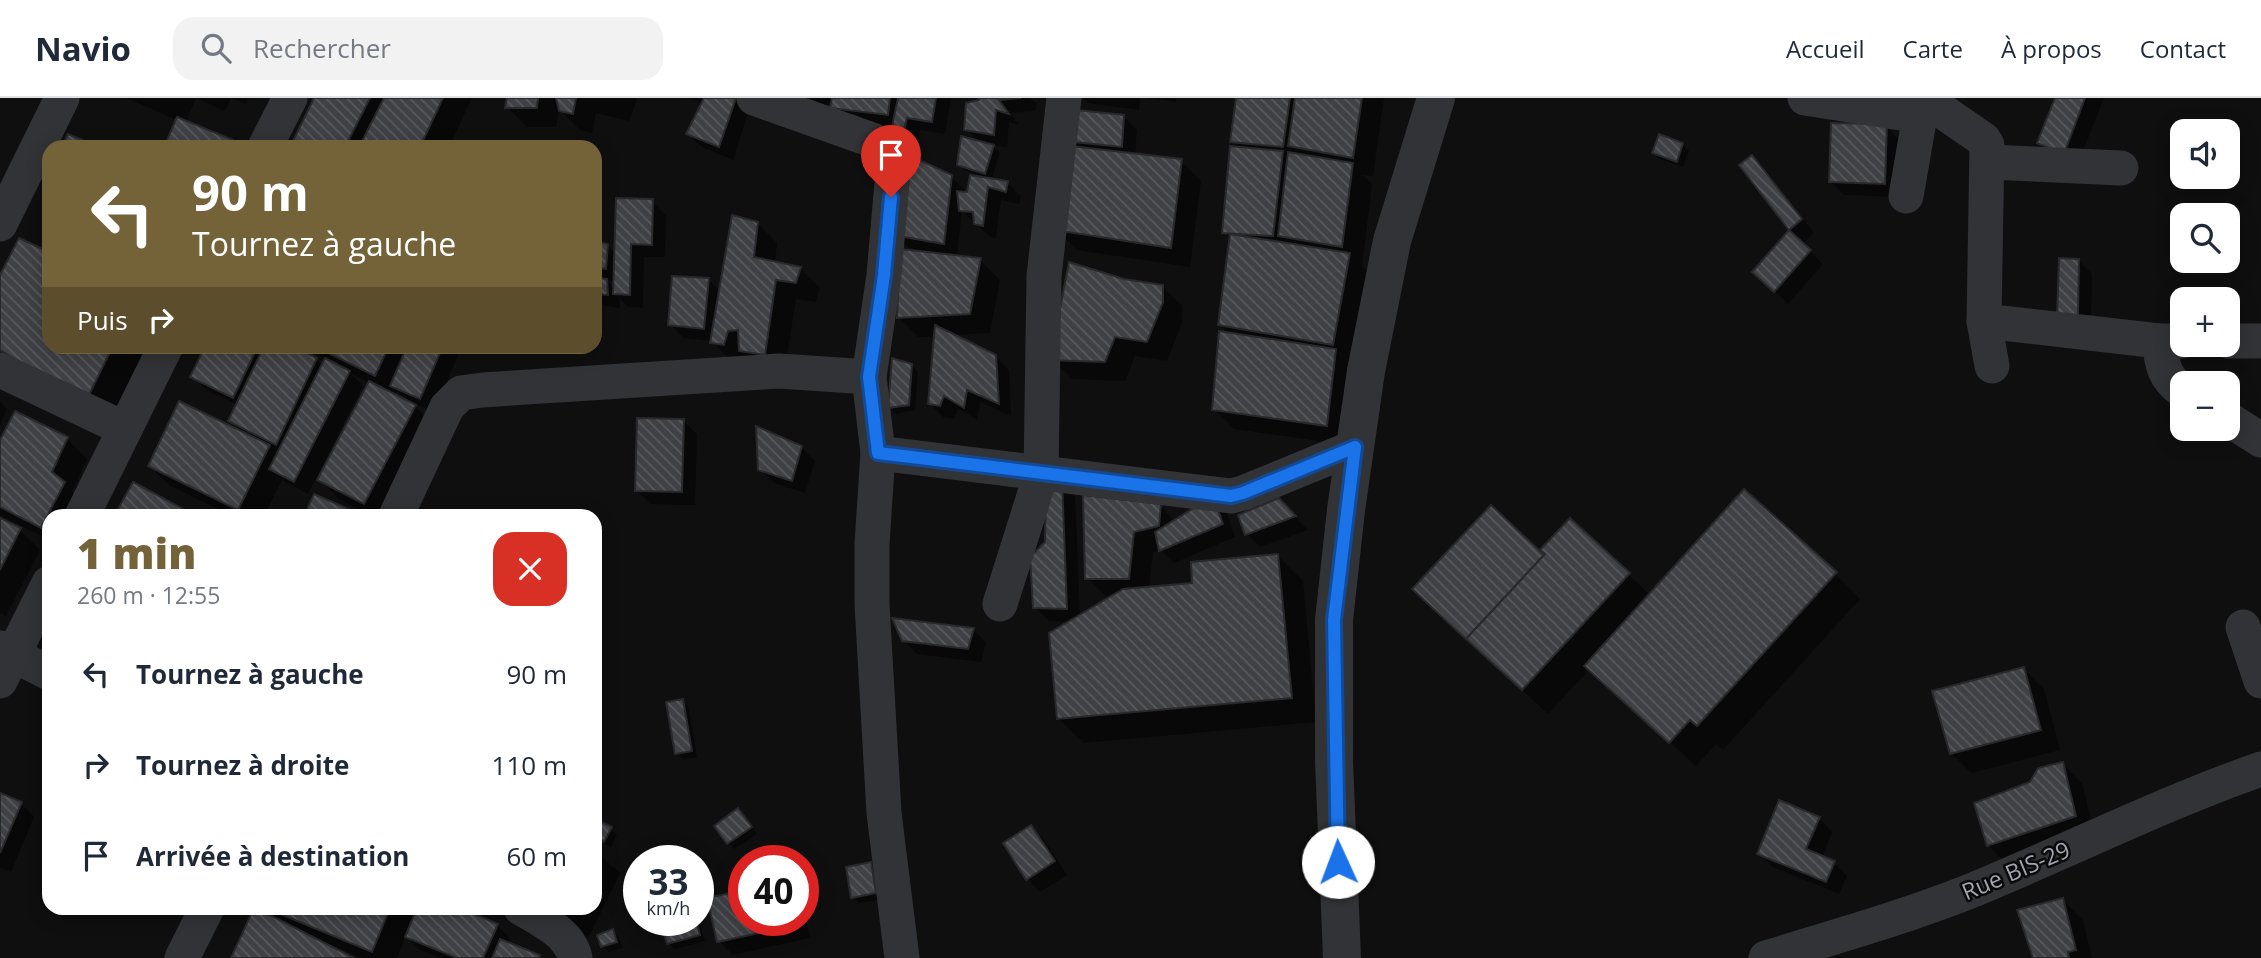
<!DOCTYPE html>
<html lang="fr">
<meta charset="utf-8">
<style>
:root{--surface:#fff;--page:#f2f2f3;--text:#1f2937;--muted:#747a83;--line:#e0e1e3;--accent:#746239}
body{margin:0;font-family:"Open Sans",sans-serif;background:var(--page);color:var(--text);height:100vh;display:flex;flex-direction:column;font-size:26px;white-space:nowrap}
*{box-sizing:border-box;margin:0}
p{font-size:23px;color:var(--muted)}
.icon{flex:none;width:38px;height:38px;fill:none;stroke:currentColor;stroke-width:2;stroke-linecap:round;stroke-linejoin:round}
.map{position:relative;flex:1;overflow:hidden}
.details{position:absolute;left:42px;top:411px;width:560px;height:406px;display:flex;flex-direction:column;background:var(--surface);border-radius:21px;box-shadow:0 4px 18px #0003}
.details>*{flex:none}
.top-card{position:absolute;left:42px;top:42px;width:560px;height:214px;border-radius:21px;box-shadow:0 4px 18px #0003;background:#746239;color:#fff;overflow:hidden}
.fabs{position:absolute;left:2170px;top:21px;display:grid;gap:14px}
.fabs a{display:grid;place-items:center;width:70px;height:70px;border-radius:14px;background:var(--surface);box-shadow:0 4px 18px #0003;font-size:35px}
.speed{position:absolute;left:623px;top:747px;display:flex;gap:14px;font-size:35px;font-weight:700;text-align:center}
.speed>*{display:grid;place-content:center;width:91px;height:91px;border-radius:50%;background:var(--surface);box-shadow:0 4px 18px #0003;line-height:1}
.speed small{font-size:18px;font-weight:400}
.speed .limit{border:10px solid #d22;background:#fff;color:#111}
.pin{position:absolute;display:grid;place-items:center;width:60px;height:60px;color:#fff;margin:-72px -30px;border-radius:50% 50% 50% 0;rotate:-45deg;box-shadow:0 0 7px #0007}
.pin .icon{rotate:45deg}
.me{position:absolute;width:77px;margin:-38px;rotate:358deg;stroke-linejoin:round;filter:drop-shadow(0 0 5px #0008)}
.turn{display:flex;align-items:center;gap:24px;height:147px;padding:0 35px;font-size:32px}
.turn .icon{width:91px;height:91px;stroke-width:2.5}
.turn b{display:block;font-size:49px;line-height:60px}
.then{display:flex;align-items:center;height:66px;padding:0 35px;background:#0003;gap:14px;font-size:26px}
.round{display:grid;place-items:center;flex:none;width:74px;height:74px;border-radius:21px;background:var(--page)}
.head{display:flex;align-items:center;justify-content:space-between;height:119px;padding:0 35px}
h1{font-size:42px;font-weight:800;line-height:52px;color:var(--accent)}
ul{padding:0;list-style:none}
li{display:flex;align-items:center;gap:21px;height:91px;padding:0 35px}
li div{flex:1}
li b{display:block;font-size:26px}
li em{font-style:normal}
header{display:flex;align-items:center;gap:42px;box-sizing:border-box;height:98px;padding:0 35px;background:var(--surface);border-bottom:2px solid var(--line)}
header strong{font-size:33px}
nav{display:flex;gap:38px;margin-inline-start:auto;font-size:24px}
.search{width:490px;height:63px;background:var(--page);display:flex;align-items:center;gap:18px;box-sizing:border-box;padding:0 24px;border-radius:21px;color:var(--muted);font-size:26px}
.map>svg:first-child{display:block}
.shadow{fill:#0007;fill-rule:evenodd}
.building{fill:url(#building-back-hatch);stroke:#29292c;stroke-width:2}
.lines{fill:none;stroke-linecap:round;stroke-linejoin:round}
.minor{stroke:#323336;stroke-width:35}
.tertiary{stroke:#323336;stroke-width:38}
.route-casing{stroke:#114b97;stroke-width:18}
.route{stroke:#1a73e8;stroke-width:12}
.labels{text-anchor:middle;stroke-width:5;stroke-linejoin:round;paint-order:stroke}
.street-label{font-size:23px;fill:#a1a5af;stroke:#0a0a0b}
</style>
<header>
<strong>Navio</strong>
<div class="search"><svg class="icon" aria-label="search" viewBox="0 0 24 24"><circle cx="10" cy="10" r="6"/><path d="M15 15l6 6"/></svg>Rechercher</div>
<nav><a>Accueil</a><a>Carte</a><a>À propos</a><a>Contact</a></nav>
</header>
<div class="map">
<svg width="2261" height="860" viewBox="0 0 2261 860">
<defs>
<pattern id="building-back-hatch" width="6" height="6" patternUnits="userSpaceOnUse" patternTransform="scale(1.75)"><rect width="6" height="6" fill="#404145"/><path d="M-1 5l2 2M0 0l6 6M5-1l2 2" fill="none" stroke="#58595d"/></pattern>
</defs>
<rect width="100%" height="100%" fill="#0f0f10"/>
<g class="shadow">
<polygon points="126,0 249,0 246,6 231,0 225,13 196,0 186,24 232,44 237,49 166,49 177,22"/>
<polygon points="316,0 472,0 449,49 291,49"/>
<polygon points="509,0 635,0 637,1 629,23 596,15 592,35 580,32 559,11 556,29 527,29 507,9"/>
<polygon points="685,0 737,0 749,12 733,62 702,49 688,36 704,4"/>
<polygon points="780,0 951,0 945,36 920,32 915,53 905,51 892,38 893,29 845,22"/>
<polygon points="981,0 1030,0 1037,6 1035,13 1010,15 1019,27 1009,24 1007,49 991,47 1000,55 991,82 1007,85 1021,98 1019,106 1001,102 996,140 990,139 962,113 957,159 980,162 1000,182 990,235 952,237 995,258 1009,272 1011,318 980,304 977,322 958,310 954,321 943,319 929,305 936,238 918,239 898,219 928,153 909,150 895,136 951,79 965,92 964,96 968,96 983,81 984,78 965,73 959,66 980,45 966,31"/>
<polygon points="1083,0 1140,0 1139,12 1088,5"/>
<polygon points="1147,0 1176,0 1176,4"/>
<polygon points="1238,0 1384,0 1373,78 1362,77 1372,86 1362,168 1369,176 1353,266 1346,264 1355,273 1347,347 1234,331 1214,311 1230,236 1220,226 1231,142 1224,134 1239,50 1232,43"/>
<polygon points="2057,0 2104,0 2077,68 2053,58 2039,45"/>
<polygon points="1124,19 1137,32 1135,57 1181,63 1201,83 1190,169 1077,152 1057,132 1067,43"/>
<polygon points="1886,28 1899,41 1898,99 1844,97 1831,84"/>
<polygon points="1682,46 1689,53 1683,69 1660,61 1654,55"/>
<polygon points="1752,59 1765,73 1814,135 1802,146 1823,166 1788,206 1754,174 1791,132 1741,67"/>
<path d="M652 103 666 117 665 159H644L643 210 629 209 620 201V210L595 206V145L607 147 616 157ZM606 182 615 183V191Z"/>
<polygon points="757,125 777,145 775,165 800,170 820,190 816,204 796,201 784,276 761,273 746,258 743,266 732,264 712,243 684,240 670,226 709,182 721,194"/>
<polygon points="49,156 49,248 150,248 112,326 0,261 0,180"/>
<polygon points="2078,162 2092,176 2091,233 2073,233"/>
<polygon points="1124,183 1162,188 1182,208 1182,225 1167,263 1135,258 1125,283 1072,281 1052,261"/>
<path d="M207 248H289L316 262 323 268 325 263 310 248H462L434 314 410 303 434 328 387 418H372L339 401 319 381 370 285 350 275 363 288 308 396 282 382 264 418H233L170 388 150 368 243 335 230 323 238 307 206 292 193 279ZM397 293 408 304 394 298Z"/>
<polygon points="911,267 918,274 915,312 896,316 890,309"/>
<polygon points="0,304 7,311 0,328"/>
<polygon points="15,316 67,341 87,361 72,394 83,405 77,418 49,418 49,442 0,417 0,347"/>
<polygon points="683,323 697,336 695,407 650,406 637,392"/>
<polygon points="801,349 815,363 805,395 774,385 760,371"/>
<polygon points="1062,384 1075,397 1080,519 1109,501 1087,480 1160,408 1175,424 1213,400 1226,413 1235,439 1174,465 1161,452 1153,454 1149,490 1194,486 1278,458 1303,483 1316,624 1084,645 1058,620 1071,524 1049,523 1035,509 1047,444"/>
<polygon points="1278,402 1308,432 1260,449 1247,436"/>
<polygon points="1491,409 1544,459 1570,422 1650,497 1835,476 1860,501 1723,652 1716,646 1696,668 1590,571 1548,616 1434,511"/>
<polygon points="0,422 20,432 40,452 6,518 0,515"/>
<polygon points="973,531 986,545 981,564 917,556 903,542"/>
<polygon points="2024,571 2044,591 2060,652 1971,675 1951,655"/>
<polygon points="682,603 689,610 697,659 684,662 677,655"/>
<polygon points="2063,666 2082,685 2095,738 2008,767 1988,747 2031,685"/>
<polygon points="0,697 21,706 34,719 11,774 0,769"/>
<polygon points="744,719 757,736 735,751 728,745"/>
<polygon points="1819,720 1832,734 1822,760 1834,765 1847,778 1839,796 1773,769 1759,755"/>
<polygon points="595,723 611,730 617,737 611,749 595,741"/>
<polygon points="1031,729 1045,743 1067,777 1040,794 1027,780"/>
<polygon points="595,753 620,775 588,841 526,810 595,810"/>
<polygon points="871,766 877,772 882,801 859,805 853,799"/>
<polygon points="2063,802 2083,822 2092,860 2035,860"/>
<polygon points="266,810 455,810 497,827 510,841 508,846 540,860 440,860 420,852 406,838 397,860 362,860 336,849 335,852 351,860 233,860 278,822"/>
<polygon points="803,810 810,840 733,857 719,843 744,822 803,822"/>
<polygon points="679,822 698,822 705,843 675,851 668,845"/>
<polygon points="613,833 619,840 623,850 609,854 603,848"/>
</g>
<g class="building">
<polygon points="314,0 370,0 345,49 290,49"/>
<polygon points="384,0 443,0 420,49 359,49"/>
<polygon points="507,0 538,0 537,10 505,10"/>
<polygon points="556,0 576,0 573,16 559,13"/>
<polygon points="704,0 736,0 719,49 686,36"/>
<polygon points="832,0 890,0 888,17 830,10"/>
<polygon points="898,0 936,0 932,24 907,20 902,40 890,38"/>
<polygon points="979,0 1021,0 999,2 1009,16 996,12 994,37 964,32 966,5 979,2"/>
<polygon points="1236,0 1290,0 1283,49 1230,44"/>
<polygon points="1295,0 1362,0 1353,60 1288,48"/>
<polygon points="2055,0 2085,0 2064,56 2037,45"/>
<polygon points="1067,11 1124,17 1122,49 1065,43"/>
<polygon points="177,19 233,42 230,49 164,49"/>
<polygon points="1831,25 1887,26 1885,86 1829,84"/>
<polygon points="68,36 99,49 62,49"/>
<polygon points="1659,36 1683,45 1677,64 1652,55"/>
<polygon points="961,38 994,47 985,76 957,67"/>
<polygon points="1062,47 1182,61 1171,150 1055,132"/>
<polygon points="1230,48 1283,53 1273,138 1222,135"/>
<polygon points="902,54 952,77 944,146 893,137"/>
<polygon points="1288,54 1353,65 1342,149 1278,138"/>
<polygon points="1752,57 1802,121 1789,132 1739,67"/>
<polygon points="970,77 1008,83 1006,94 988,89 983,128 974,126 973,114 959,113 957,93 967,94"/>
<polygon points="616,100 653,101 652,147 631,146 630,197 613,196"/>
<polygon points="732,117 758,124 754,159 801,169 796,185 776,182 765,257 739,253 738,232 728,233 724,247 710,245"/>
<polygon points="1789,132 1811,152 1774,194 1752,174"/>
<polygon points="1230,136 1350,155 1333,247 1218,227"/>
<polygon points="19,140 49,154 49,248 113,248 86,303 0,252 0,177"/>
<polygon points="595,143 608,146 606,171 595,169"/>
<polygon points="900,151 981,160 970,216 897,220"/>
<polygon points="2059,160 2079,161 2078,220 2057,220"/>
<polygon points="1069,164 1124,181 1163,187 1163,204 1147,244 1115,239 1105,264 1050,262"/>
<polygon points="672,178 709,180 704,231 668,227"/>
<polygon points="595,179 607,181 608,197 595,196"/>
<polygon points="935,227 996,257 999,306 967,292 964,310 944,298 940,308 928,306"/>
<polygon points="1219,233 1336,251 1327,328 1212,312"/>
<polygon points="205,248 258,248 233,300 190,279"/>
<polygon points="264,248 293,248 317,260 276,347 228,323"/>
<polygon points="314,248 389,248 375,278"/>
<polygon points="407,248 443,248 420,301 390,288"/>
<polygon points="325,260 350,273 294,384 269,371"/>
<polygon points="892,260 912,266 909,307 888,310"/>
<polygon points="369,283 416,307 364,406 317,382"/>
<polygon points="179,303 270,347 238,412 148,368"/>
<polygon points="15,313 68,339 52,374 65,384 41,430 0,409 0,342"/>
<polygon points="637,320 684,321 682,394 635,393"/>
<polygon points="756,328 802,348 792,383 758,372"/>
<polygon points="1062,382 1067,511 1033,510 1030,459 1045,444 1046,383"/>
<polygon points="133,384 196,418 114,418"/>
<polygon points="1744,391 1837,474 1697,628 1690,622 1669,645 1584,568"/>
<polygon points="314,396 358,415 356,418 304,418"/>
<polygon points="1083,397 1161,406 1159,428 1134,434 1129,481 1085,481"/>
<polygon points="1213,398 1223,426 1159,453 1155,434"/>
<polygon points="1279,400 1296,418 1245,437 1238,417"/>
<polygon points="1491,407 1544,457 1466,541 1412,491"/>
<polygon points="0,420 21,430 0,472"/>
<polygon points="1570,420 1630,475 1522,592 1466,541 1545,456 1540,452"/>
<polygon points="1278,456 1292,600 1057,621 1049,535 1123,491 1192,485 1191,464"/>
<polygon points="892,520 974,530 968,551 902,543"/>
<polygon points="2024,569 2041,632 1950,656 1932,593"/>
<polygon points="683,601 692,653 675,656 666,604"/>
<polygon points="2063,664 2076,718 1987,748 1974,705 2030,684 2038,670"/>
<polygon points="0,695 22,704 0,755"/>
<polygon points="1779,702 1820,719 1806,751 1835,763 1826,784 1757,756"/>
<polygon points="738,710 752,729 727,746 714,728"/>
<polygon points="595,721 612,729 604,744 595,740"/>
<polygon points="1031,727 1055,763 1026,782 1003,745"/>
<polygon points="871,764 876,795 851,800 846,769"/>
<polygon points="744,792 744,822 796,822 797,827 717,844 707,800"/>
<polygon points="2063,800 2076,852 2068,854 2069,860 2033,860 2017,812"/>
<polygon points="266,810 390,810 372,854"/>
<polygon points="417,810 460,810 498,826 483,860 457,860 405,839"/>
<polygon points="252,814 270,817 354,860 231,860"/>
<polygon points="672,822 696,822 700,837 667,846 661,826"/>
<polygon points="613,831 617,844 601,849 597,837"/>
<polygon points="500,841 540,857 539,860 492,860"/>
</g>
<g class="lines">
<g class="minor">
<polyline points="754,0 875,43 890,55 893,73 884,177 869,279"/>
<polyline points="1805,0 1920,18"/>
<polyline points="1929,0 1945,15 1984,42 1987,47 1984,223 2159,243 2182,243"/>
<polyline points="265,49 290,0"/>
<polyline points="1988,64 2121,70"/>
<polyline points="1906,98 1923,0"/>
<polyline points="0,126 62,0"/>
<polyline points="1984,223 1992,268"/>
<path d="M2159 243C2162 265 2163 279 2182 292"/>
<polyline points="2228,243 2261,243"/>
<polyline points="0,272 125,331"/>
<polyline points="2228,321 2261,342"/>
<polyline points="878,355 872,446 872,506 884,715 902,860"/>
<polyline points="82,418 166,248"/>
<polyline points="396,418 447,309 461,295 482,292 779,273 869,279 878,355 1231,398 1243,395 1355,349"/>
<polyline points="1000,506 1041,376 1044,178 1064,0"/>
<polyline points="2243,529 2261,583"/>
<polyline points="0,550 49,575"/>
<polyline points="0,583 49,485"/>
<path d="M521 810C541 822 570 835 575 860"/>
<polyline points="182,860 207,810"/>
<path d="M1766 860C1834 839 1902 820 1968 794 2066 754 2161 706 2261 671"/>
</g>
<polyline class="tertiary" points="1342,860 1334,662 1334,522 1346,412 1366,273 1392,143 1436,0"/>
</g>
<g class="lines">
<g class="route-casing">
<polyline id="route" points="891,99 884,177 869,279 878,355 1231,398 1243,395 1355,349 1334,522 1338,764"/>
</g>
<use href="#route" class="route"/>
</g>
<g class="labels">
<g class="street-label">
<text transform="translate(2016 773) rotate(-23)" y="8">Rue BIS-29</text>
</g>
</g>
</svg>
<div class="fabs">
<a><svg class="icon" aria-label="sound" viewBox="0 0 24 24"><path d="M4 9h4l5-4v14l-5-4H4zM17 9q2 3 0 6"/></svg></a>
<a><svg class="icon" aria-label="search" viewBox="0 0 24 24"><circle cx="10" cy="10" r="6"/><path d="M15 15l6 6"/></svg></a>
<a>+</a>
<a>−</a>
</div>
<div class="speed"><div>33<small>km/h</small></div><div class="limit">40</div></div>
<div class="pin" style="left:891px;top:99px;background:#d93025"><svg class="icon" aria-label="arrive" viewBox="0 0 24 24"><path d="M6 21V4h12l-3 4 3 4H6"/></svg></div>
<svg class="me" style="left:1338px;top:764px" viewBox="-20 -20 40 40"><circle r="19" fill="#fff"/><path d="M0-13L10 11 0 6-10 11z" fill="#1a73e8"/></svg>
<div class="top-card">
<div class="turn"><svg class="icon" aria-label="left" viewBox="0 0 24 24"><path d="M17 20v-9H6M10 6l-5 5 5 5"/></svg><div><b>90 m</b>Tournez à gauche</div></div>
<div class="then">Puis<svg class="icon" aria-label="right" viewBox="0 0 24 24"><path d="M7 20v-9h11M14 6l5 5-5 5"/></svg></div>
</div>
<section class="details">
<div class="head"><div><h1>1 min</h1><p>260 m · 12:55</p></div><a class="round" style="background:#d93025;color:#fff"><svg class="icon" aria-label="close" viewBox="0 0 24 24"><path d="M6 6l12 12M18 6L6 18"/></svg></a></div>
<ul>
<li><svg class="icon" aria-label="left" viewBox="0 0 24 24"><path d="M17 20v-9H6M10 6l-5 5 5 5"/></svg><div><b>Tournez à gauche</b></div><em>90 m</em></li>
<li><svg class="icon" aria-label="right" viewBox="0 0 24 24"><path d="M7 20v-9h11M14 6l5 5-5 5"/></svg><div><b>Tournez à droite</b></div><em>110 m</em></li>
<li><svg class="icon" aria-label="arrive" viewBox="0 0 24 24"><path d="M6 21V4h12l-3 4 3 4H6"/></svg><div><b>Arrivée à destination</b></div><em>60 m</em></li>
</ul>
</section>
</div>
